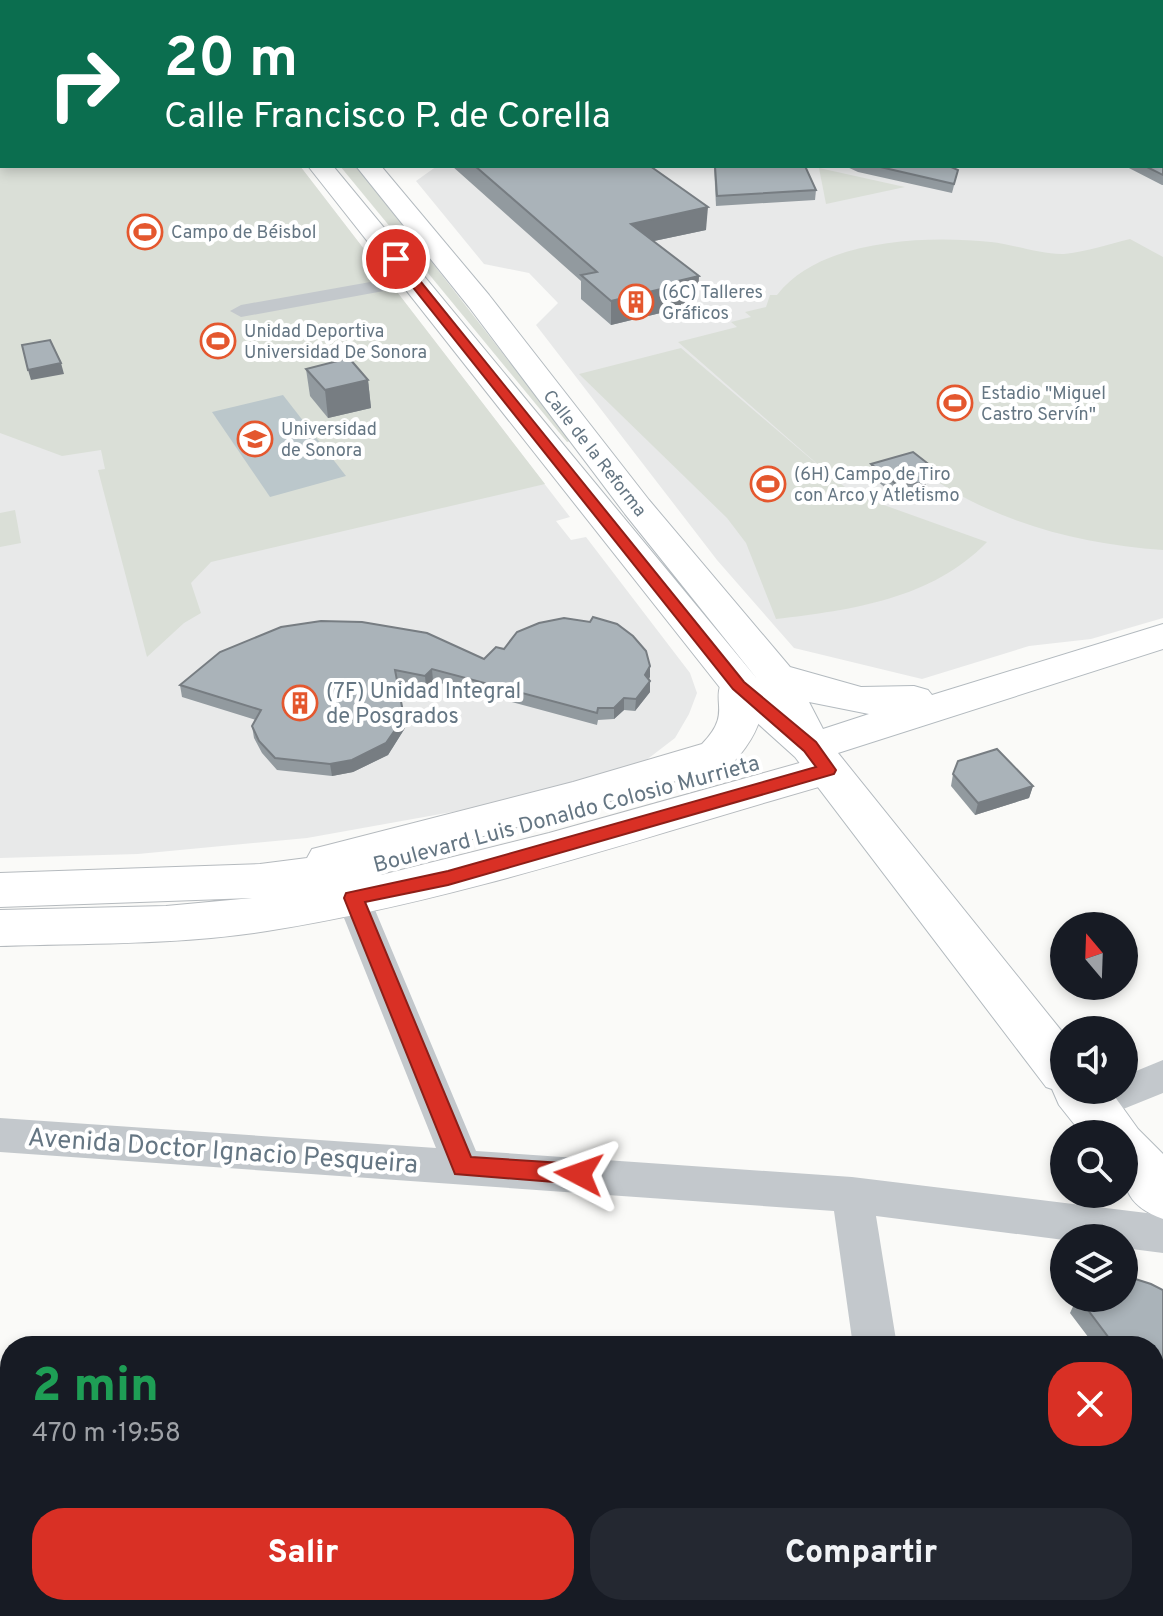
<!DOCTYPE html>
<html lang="es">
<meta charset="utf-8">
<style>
:root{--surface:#171b24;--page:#242831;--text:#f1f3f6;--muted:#9ea1a6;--accent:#d93025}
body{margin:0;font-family:Overpass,sans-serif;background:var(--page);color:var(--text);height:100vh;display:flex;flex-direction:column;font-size:30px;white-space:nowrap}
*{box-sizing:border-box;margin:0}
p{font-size:26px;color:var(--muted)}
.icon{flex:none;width:44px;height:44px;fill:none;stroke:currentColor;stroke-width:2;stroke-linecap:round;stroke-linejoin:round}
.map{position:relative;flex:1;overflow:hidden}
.details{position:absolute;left:0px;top:1336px;width:1164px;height:280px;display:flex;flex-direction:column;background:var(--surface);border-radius:32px 32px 0 0;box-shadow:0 4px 12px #0003}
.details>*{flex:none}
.top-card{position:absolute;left:0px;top:0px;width:1164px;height:168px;box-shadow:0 4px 12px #0003;background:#0b6e4f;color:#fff;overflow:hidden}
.needle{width:52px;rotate:341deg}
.tools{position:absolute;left:1050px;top:912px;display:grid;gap:16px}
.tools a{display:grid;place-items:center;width:88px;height:88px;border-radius:50%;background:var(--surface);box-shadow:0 4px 12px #0003;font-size:40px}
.pin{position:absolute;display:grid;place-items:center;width:68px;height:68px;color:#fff;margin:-34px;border:4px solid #fff;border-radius:50%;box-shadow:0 2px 8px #0007}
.me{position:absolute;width:88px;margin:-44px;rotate:274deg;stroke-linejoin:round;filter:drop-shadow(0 0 6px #0008)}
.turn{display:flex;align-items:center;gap:28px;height:168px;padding:0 32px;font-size:36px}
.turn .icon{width:104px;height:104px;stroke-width:2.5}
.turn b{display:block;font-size:56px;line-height:68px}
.round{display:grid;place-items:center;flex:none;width:84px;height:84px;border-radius:32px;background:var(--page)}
.summary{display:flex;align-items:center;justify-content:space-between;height:136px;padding:0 32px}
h1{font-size:48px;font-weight:800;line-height:60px;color:#1e9e55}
.button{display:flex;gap:16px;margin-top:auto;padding:16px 32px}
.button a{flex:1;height:92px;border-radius:32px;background:var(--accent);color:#fff;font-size:32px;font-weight:800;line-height:92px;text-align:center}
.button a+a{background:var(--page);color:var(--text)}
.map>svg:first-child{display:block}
.built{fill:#e8e9e9}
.green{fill:#dadfd7}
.water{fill:#bbc7cb}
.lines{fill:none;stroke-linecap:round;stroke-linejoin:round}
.secondary-casing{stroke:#b3babf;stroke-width:2}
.primary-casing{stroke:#b5babe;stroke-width:2}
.minor{fill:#c3c8cc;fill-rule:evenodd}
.secondary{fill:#fff;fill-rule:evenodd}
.primary{fill:#fff;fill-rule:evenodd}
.wall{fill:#929a9f}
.shaded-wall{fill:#777d82}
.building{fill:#aab3b9;stroke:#777d82;stroke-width:2}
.route{fill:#d93025;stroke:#8d1f18;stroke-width:2}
.labels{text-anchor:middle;stroke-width:8;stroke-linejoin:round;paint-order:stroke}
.far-poi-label{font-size:18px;fill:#657683;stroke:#fff;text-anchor:start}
.far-street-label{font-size:18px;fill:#657683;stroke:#fff}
.poi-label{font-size:22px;fill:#657683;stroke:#fff;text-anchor:start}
.street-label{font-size:22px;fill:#657683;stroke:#fff}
.near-street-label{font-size:26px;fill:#657683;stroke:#fff}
</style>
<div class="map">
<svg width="1163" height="1616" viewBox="0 0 1163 1616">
<rect width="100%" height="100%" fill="#fafaf8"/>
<g class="built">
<polygon points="0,0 168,0 170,2 2,2 2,166 300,166 570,517 556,521 571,540 586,537 690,673 697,693 689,714 675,738 645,761 568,783 463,810 307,838 138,854 0,858"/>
<polygon points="257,0 1163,0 1163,618 1091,639 1029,646 922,679 794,648 717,560 536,325 558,303 529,273 484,264 416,181 437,166 1162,166 1162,2"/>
</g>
<g class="green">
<polygon points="0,64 2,166 300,166 545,484 211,562 191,583 201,613 184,623 147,657 98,470 105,469 101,450 62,456 0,433"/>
<polygon points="340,166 357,166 571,441 567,442"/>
<polygon points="819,168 905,187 826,204"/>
<path d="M1130 239 1163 257V550C1073 544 983 519 911 463L841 484 856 495 987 542C932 599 852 610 776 619L746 543 727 518 579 374 681 348 839 483 678 342 737 327 731 322 751 317 745 312 766 307 770 295H777C820 239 926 235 991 242 1012 244 1043 255 1064 254 1085 252 1109 244 1130 239Z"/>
<polygon points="15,510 21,543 0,547 0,513"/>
</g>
<polygon class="water" points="283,395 346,476 270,497 212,412"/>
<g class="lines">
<g class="secondary-casing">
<g id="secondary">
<polygon points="182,0 202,0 203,2 183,2"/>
<polygon points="225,0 245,0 246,2 226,2"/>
<path d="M308 166H333L758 680 625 514 469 307 356 166H381L489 295 649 500 790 667 861 687 914 686 928 690 932 695 1163 624V649L838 753 1064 1034V1090H1110L1138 1129 1163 1154V1219C1116 1202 1124 1176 1124 1134H1082L1059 1105 1052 1089 1046 1087 795 757 725 694ZM809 702 869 714 823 729Z"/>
</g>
</g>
<g class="primary-casing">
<path id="primary" d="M739 672 753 676C774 708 754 740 732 764L577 811 383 863 386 867 381 875 549 833 828 755 843 760 849 770 843 780C652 834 463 900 267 931 179 945 89 943 0 946V910L166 906 252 898 0 907V873L260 864 307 858 312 849 328 845 573 782 702 744C734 711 708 702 725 676Z"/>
</g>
<g class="minor">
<polygon points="415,274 425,280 422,284 241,317 230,311 241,305"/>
<polygon points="353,885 365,889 370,898 476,1151 852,1177 1163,1215 1163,1253 1124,1248 1124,1238 1064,1240 876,1216 897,1346 853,1346 834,1211 0,1152 0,1118 436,1148 336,898 341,889"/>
<polygon points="1163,1060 1163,1093 1091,1122 1077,1117 1072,1106 1077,1095 1089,1090 1124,1090 1124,1076"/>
<rect x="0" y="1367" width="10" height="44"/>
<polygon points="893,1606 943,1606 945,1616 895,1616"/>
</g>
<use href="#secondary" class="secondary"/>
<use href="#primary" class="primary"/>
</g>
<g class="wall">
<polygon points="1163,19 1163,185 1162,185 1125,166 1162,166"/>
<polygon points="452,166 650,166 706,230 654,241 698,300 681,304 681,308 611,325 581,299 581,281"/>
<polygon points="714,166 805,166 816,190 815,200 716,206"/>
<polygon points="845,166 949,166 958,170 952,193 858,172"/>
<polygon points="306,369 368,380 371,408 328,418 310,396"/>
<polygon points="871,464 929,477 921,494 894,495 870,475"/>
<polygon points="504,649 650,666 649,679 650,681 650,692 635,711 624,710 614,719 598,720 597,725 433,681 426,687 397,682 405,728 388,755 353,772 332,776 277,770 262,753 254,738 252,726 256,720 182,697 180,685 484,659"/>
<polygon points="953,774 1033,786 1029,798 975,815 951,786"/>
<polygon points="1163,1290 1163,1406 1154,1411 1154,1346 1095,1346 1070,1313 1077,1298"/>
</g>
<g class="shaded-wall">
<polygon points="115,0 131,0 128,2 112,2"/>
<polygon points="623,0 655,0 642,2 623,2"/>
<polygon points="791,0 818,0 791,2"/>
<polygon points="1143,0 1163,0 1163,4 1162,2 1132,2"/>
<polygon points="708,207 706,230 630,246 631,224"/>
<polygon points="699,276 698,300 681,304 681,308 611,325 611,301"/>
<polygon points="61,363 64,374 31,380 28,370"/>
<polygon points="368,380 371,408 328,418 325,390"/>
<polygon points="931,466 929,477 921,494 923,483"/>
<polygon points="650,666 650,677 645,687 645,675"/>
<polygon points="432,669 433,681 426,687 425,676"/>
<polygon points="650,681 650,692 635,711 636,699"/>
<polygon points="624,698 624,710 614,719 614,708"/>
<polygon points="404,717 405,728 388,755 353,772 332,776 330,764"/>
<polygon points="1033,786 1029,798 975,815 978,803"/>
<polygon points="1163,1395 1163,1406 1154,1411 1155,1400"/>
</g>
<g class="building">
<polygon points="0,0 115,0 112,2 2,2 2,18 0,18"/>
<polygon points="381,0 631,0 634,2 383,2"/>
<polygon points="992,0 1143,0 1132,2 992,2"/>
<polygon points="1162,18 1163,19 1163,175 1145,166 1162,166"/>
<polygon points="475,166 650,166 708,207 631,224 699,276 678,281 682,284 611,301 581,275 597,272"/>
<polygon points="715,166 805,166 816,190 717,196"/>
<polygon points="876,166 949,166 958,170 954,184"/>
<polygon points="50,340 61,363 28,370 22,345"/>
<polygon points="349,358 368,380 325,390 306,369"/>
<polygon points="913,452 931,466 923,483 896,484 871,464"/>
<polygon points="593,617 617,624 633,636 646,651 650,666 645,675 650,681 636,699 624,698 614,708 598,708 597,713 432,669 425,676 395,670 404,717 386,743 352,760 330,764 275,758 259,741 252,726 261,710 180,685 220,652 281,627 321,621 362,622 427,633 484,659 496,647 504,649 517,632 539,623 564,618 590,622"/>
<polygon points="997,749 1033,786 978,803 953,774 958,761"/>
<polygon points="1129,1277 1151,1284 1163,1290 1163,1395 1155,1400 1154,1346 1115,1346 1079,1298 1124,1298 1124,1278"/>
</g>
<polygon class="route" points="396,255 400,256 744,682 816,742 836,770 834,774 448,885 365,902 471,1157 579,1164 587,1167 590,1174 587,1181 579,1184 455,1174 344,898 346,893 448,871 816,767 804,751 733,689 392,261 391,259"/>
<defs>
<g id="stadium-ring" transform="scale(1.8)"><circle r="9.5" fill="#fff" stroke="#e4572e" stroke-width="1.5"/><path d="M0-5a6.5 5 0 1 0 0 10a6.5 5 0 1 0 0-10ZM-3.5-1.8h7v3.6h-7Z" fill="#e4572e"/></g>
<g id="building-ring" transform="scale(1.8)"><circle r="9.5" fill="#fff" stroke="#e4572e" stroke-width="1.5"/><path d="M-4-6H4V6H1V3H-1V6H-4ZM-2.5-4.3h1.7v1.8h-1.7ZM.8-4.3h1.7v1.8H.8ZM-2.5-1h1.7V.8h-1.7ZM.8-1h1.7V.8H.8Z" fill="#e4572e"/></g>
<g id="university-ring" transform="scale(1.8)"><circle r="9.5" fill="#fff" stroke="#e4572e" stroke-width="1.5"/><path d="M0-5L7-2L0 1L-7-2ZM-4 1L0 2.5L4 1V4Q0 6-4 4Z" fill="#e4572e"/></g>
</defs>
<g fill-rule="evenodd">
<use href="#stadium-ring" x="145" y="232"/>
<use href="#building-ring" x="636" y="302"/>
<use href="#stadium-ring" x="218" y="341"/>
<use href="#stadium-ring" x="955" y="403"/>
<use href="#university-ring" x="255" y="439"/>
<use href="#stadium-ring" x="768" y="484"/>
<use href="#building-ring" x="300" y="703"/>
</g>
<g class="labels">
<g class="far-poi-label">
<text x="171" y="238">Campo de Béisbol</text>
<text x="662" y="298">(6C) Talleres<tspan x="662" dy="21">Gráficos</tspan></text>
<text x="244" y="337">Unidad Deportiva<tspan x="244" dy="21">Universidad De Sonora</tspan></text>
<text x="981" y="399">Estadio "Miguel<tspan x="981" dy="21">Castro Servín"</tspan></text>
<text x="281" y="435">Universidad<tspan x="281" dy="21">de Sonora</tspan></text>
<text x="794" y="480">(6H) Campo de Tiro<tspan x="794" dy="21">con Arco y Atletismo</tspan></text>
</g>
<g class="far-street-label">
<text transform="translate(595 453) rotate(52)" y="6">Calle de la Reforma</text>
</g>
<g class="poi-label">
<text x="326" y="698">(7F) Unidad Integral<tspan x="326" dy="25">de Posgrados</tspan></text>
</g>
<g class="street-label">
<text transform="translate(566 813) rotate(-15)" y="8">Boulevard Luis Donaldo Colosio Murrieta</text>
</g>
<g class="near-street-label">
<text transform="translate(223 1150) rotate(4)" y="9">Avenida Doctor Ignacio Pesqueira</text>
</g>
</g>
</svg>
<div class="tools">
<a><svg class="needle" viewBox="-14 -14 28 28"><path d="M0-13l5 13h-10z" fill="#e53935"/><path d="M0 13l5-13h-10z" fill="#9ea1a6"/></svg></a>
<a><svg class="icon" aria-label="sound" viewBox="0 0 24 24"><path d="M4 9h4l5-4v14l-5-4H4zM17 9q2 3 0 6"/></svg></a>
<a><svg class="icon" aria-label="search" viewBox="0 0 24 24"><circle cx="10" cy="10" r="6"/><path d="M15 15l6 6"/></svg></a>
<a><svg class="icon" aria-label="layers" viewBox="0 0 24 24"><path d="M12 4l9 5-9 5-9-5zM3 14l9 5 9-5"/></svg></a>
</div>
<div class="pin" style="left:396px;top:259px;background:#d93025"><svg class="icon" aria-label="arrive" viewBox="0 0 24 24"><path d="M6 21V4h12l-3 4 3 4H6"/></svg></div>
<svg class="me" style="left:579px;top:1174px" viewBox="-20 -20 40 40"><path d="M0-17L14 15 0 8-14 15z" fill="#d93025" stroke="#fff" stroke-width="4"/></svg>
<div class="top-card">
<div class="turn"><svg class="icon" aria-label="right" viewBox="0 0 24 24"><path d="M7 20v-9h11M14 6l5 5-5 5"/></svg><div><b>20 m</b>Calle Francisco P. de Corella</div></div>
</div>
<section class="details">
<div class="summary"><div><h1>2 min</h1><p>470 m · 19:58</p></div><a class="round" style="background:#d93025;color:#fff"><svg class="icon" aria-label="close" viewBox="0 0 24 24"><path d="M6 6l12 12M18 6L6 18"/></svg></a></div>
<div class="button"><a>Salir</a><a>Compartir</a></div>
</section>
</div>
